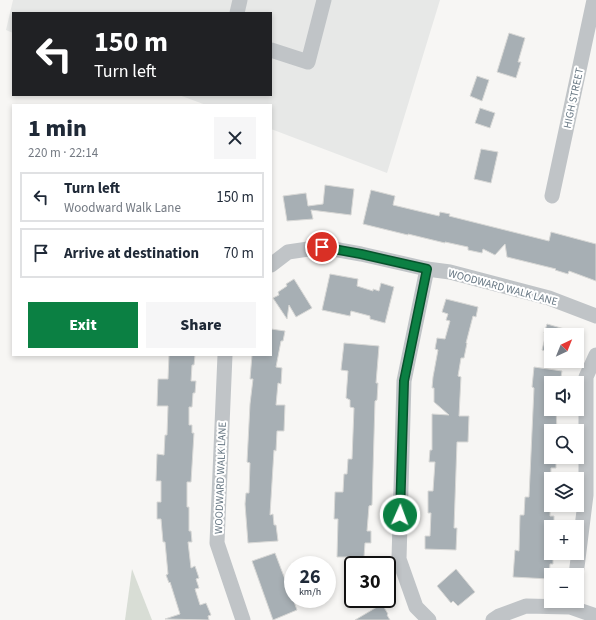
<!DOCTYPE html>
<meta charset="utf-8">
<style>
:root{--surface:#fff;--page:#f6f6f7;--text:#1f2937;--muted:#747a83;--line:#e0e1e3;--accent:#0b8043}
body{margin:0;font-family:"Source Sans 3",sans-serif;background:var(--page);color:var(--text);height:100vh;display:flex;flex-direction:column;font-size:15px;white-space:nowrap}
*{box-sizing:border-box;margin:0}
p{font-size:13px;color:var(--muted)}
.icon{flex:none;width:22px;height:22px;fill:none;stroke:currentColor;stroke-width:2;stroke-linecap:round;stroke-linejoin:round}
.map{position:relative;flex:1;overflow:hidden}
.drawer{position:absolute;left:12px;top:104px;width:260px;height:252px;display:flex;flex-direction:column;background:var(--surface);border-radius:0px;box-shadow:0 2px 6px #0003}
.drawer>*{flex:none}
.banner{position:absolute;left:12px;top:12px;width:260px;height:84px;border-radius:0px;box-shadow:0 2px 6px #0003;background:#202124;color:#fff;overflow:hidden}
.needle{width:26px;rotate:43deg}
.buttons{position:absolute;left:544px;top:328px;display:grid;gap:8px}
.buttons a{display:grid;place-items:center;width:40px;height:40px;border-radius:0px;background:var(--surface);box-shadow:0 2px 6px #0003;font-size:20px}
.speed{position:absolute;left:284px;top:556px;display:flex;gap:8px;font-size:20px;font-weight:700;text-align:center}
.speed>*{display:grid;place-content:center;width:52px;height:52px;border-radius:50%;background:var(--surface);box-shadow:0 2px 6px #0003;line-height:1}
.speed small{font-size:10px;font-weight:400}
.speed .limit{border:2px solid #111;border-radius:6px;background:#fff;color:#111}
.pin{position:absolute;display:grid;place-items:center;width:34px;height:34px;color:#fff;margin:-17px;border:2px solid #fff;border-radius:50%;box-shadow:0 1px 4px #0007}
.me{position:absolute;width:44px;margin:-22px;rotate:2deg;stroke-linejoin:round;filter:drop-shadow(0 0 3px #0008)}
.turn{display:flex;align-items:center;gap:14px;height:84px;padding:0 16px;font-size:18px}
.turn .icon{width:52px;height:52px;stroke-width:2.5}
.turn b{display:block;font-size:28px;line-height:34px}
.round{display:grid;place-items:center;flex:none;width:42px;height:42px;border-radius:0px;background:var(--page)}
.summary{display:flex;align-items:center;justify-content:space-between;height:68px;padding:0 16px}
h1{font-size:24px;font-weight:800;line-height:30px}
.action{display:flex;gap:8px;margin-top:auto;padding:8px 16px}
.action a{flex:1;height:46px;border-radius:0px;background:var(--accent);color:#fff;font-size:16px;font-weight:800;line-height:46px;text-align:center}
.action a+a{background:var(--page);color:var(--text)}
ul{padding:0;list-style:none}
li{display:flex;align-items:center;gap:12px;height:50px;margin:0 8px 6px;padding:0 8px;border:2px solid var(--line);border-radius:0px}
li div{flex:1}
li b{display:block;font-size:15px}
li em{font-style:normal}
.map>svg:first-child{display:block}
.built{fill:#e7e8e7}
.green{fill:#d8ddd5}
.building{fill:#a7afb4;stroke:#d8d8d6}
.lines{fill:none;stroke-linecap:round;stroke-linejoin:round}
.minor{stroke:#c0c4c7;stroke-width:15}
.route-casing{stroke:#07532c;stroke-width:10}
.route{stroke:#0b8043;stroke-width:7}
.labels{text-anchor:middle;stroke-width:4;stroke-linejoin:round;paint-order:stroke}
.street-label{font-size:11px;fill:#677783;stroke:#fff}
</style>
<div class="map">
<svg width="596" height="620" viewBox="0 0 596 620">
<rect width="100%" height="100%" fill="#f7f6f4"/>
<polygon class="built" points="13,0 440,0 387,173 271,129 271,105 206,105 179,95 271,95 271,13 13,13 13,33 6,30"/>
<polygon class="green" points="132,569 152,620 125,620"/>
<g class="building">
<polygon points="509,33 525,38 518,62 521,62 516,78 497,72"/>
<polygon points="477,76 489,80 482,101 470,96"/>
<polygon points="480,108 495,113 490,128 475,123"/>
<polygon points="481,149 498,152 491,183 474,179"/>
<polygon points="325,185 354,189 351,215 311,210 313,219 287,221 283,196 306,193 308,206 323,204"/>
<polygon points="371,190 395,196 393,205 439,216 440,212 450,214 449,216 549,241 551,232 596,244 596,281 569,271 568,274 555,270 556,269 507,257 505,244 495,255 483,249 482,253 468,250 468,247 445,242 445,243 408,234 408,235 363,224"/>
<polygon points="330,274 358,279 357,286 373,291 373,289 379,291 381,283 394,287 385,323 370,319 370,316 351,311 350,316 322,310"/>
<polygon points="294,279 312,308 296,317 289,305 287,319 273,298 279,295 278,292 287,286 286,284"/>
<polygon points="446,299 478,307 476,317 473,316 466,343 467,343 464,358 461,358 458,376 461,377 459,416 469,416 468,442 457,442 454,528 457,528 456,550 425,549 425,536 430,536 431,513 428,513 428,491 433,491 435,462 429,462 430,450 432,450 432,414 449,415 434,402 434,388 432,388 433,377 438,350 435,349 437,338 445,339 450,321 446,320 448,314 442,312"/>
<polygon points="547,324 575,332 575,335 551,335 551,353 542,350 546,334 544,333"/>
<polygon points="271,329 285,331 283,341 281,341 276,367 282,368 281,384 278,383 276,405 285,405 284,431 277,431 276,451 274,450 270,515 273,514 274,525 276,525 278,541 248,543 245,504 246,493 249,493 250,463 247,462 250,404 253,379 250,379 252,355 271,355"/>
<polygon points="344,343 379,346 376,383 378,383 377,400 375,401 372,505 369,506 367,531 371,531 371,543 365,543 364,557 337,557 338,519 334,519 335,492 343,492 344,474 347,474 348,459 352,459 354,408 350,407 350,400 346,398 348,371 341,370"/>
<polygon points="169,355 195,355 194,365 192,365 191,381 196,381 195,393 193,393 192,407 189,407 189,425 192,425 192,433 194,433 191,482 187,482 187,507 189,507 189,531 191,531 192,542 188,542 191,568 195,566 199,578 196,579 199,588 195,589 200,605 206,603 211,615 208,616 209,620 165,619 180,614 170,582 169,583 166,575 168,574 165,542 163,542 161,519 157,519 157,502 161,502 161,481 156,481 157,454 164,455 165,435 167,435 168,406 157,406 158,379 168,379"/>
<polygon points="534,367 562,371 560,383 551,383 551,409 556,409 557,431 551,431 551,457 556,457 556,468 551,468 550,516 554,516 554,527 550,528 549,552 553,553 553,564 550,564 549,579 513,577 515,550 519,551 520,515 524,515 525,497 529,497 534,388 532,387"/>
<polygon points="275,553 288,587 293,585 293,599 297,610 273,620 252,561"/>
<polygon points="456,569 475,592 458,606 453,601 451,603 437,586"/>
<polygon points="382,604 388,614 387,615 390,620 355,620"/>
</g>
<g class="lines">
<g class="minor">
<polyline points="237,13 240,0"/>
<polyline points="271,50 308,62 324,0"/>
<polyline points="552,196 594,0"/>
<polyline points="271,265 288,252 322,247 361,254 427,269 450,272 549,298 596,316"/>
<polyline points="427,269 404,381 399,559 416,607 429,620"/>
<polyline points="225,355 217,543 243,620"/>
<polyline points="576,575 586,495 586,377 596,355"/>
<polyline points="493,620 499,616 526,606 570,607 596,616"/>
</g>
</g>
<g class="lines">
<g class="route-casing">
<polyline id="route" points="322,247 361,254 427,269 404,381 400,515"/>
</g>
<use href="#route" class="route"/>
</g>
<g class="labels">
<g class="street-label">
<text transform="translate(573 98) rotate(-78)" y="4">HIGH STREET</text>
<text transform="translate(503 287) rotate(15)" y="4">WOODWARD WALK LANE</text>
<text transform="translate(220 478) rotate(-88)" y="4">WOODWARD WALK LANE</text>
</g>
</g>
</svg>
<div class="buttons">
<a><svg class="needle" viewBox="-14 -14 28 28"><path d="M0-13l5 13h-10z" fill="#e53935"/><path d="M0 13l5-13h-10z" fill="#747a83"/></svg></a>
<a><svg class="icon" aria-label="sound" viewBox="0 0 24 24"><path d="M4 9h4l5-4v14l-5-4H4zM17 9q2 3 0 6"/></svg></a>
<a><svg class="icon" aria-label="search" viewBox="0 0 24 24"><circle cx="10" cy="10" r="6"/><path d="M15 15l6 6"/></svg></a>
<a><svg class="icon" aria-label="layers" viewBox="0 0 24 24"><path d="M12 4l9 5-9 5-9-5zM3 14l9 5 9-5"/></svg></a>
<a>+</a>
<a>−</a>
</div>
<div class="speed"><div>26<small>km/h</small></div><div class="limit">30</div></div>
<div class="pin" style="left:322px;top:247px;background:#d93025"><svg class="icon" aria-label="arrive" viewBox="0 0 24 24"><path d="M6 21V4h12l-3 4 3 4H6"/></svg></div>
<svg class="me" style="left:400px;top:515px" viewBox="-20 -20 40 40"><circle r="17" fill="#0b8043" stroke="#fff" stroke-width="3"/><path d="M0-11L8 9 0 5-8 9z" fill="#fff"/></svg>
<div class="banner">
<div class="turn"><svg class="icon" aria-label="left" viewBox="0 0 24 24"><path d="M17 20v-9H6M10 6l-5 5 5 5"/></svg><div><b>150 m</b>Turn left</div></div>
</div>
<section class="drawer">
<div class="summary"><div><h1>1 min</h1><p>220 m · 22:14</p></div><a class="round"><svg class="icon" aria-label="close" viewBox="0 0 24 24"><path d="M6 6l12 12M18 6L6 18"/></svg></a></div>
<ul>
<li><svg class="icon" aria-label="left" viewBox="0 0 24 24"><path d="M17 20v-9H6M10 6l-5 5 5 5"/></svg><div><b>Turn left</b><p>Woodward Walk Lane</p></div><em>150 m</em></li>
<li><svg class="icon" aria-label="arrive" viewBox="0 0 24 24"><path d="M6 21V4h12l-3 4 3 4H6"/></svg><div><b>Arrive at destination</b></div><em>70 m</em></li>
</ul>
<div class="action"><a>Exit</a><a>Share</a></div>
</section>
</div>
